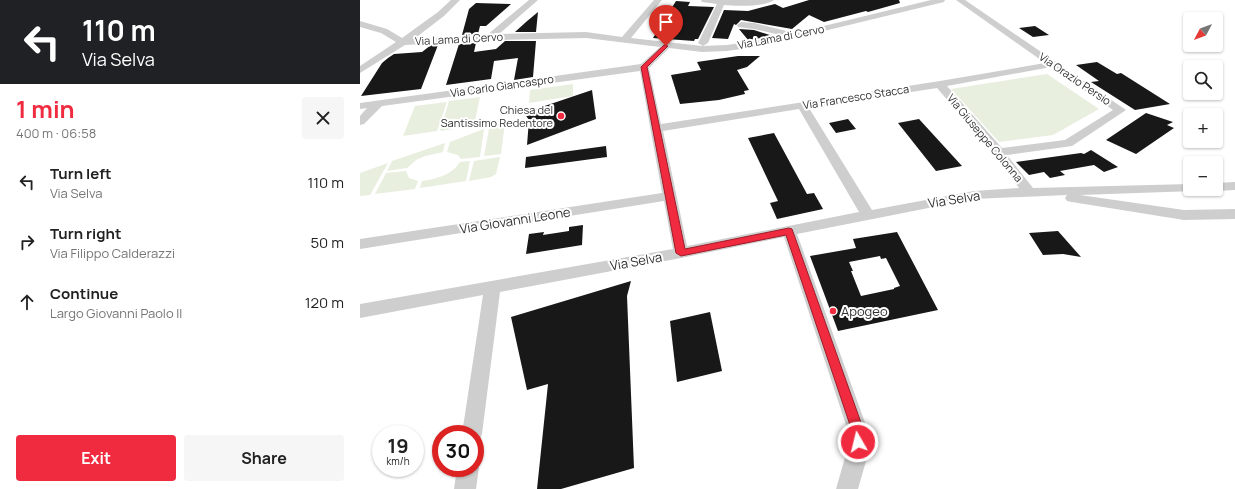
<!DOCTYPE html>
<meta charset="utf-8">
<style>
:root{--surface:#fff;--page:#f6f6f6;--text:#222;--muted:#767676;--accent:#f12b3f}
body{margin:0;font-family:Manrope,sans-serif;background:var(--page);color:var(--text);height:100vh;display:flex;flex-direction:column;font-size:15px;white-space:nowrap}
*{box-sizing:border-box;margin:0}
p{font-size:13px;color:var(--muted)}
.icon{flex:none;width:22px;height:22px;fill:none;stroke:currentColor;stroke-width:2;stroke-linecap:round;stroke-linejoin:round}
.map{position:relative;flex:1;overflow:hidden}
.details{display:flex;flex-direction:column;background:var(--surface);width:360px}
.details>*{flex:none}
.top-card{background:#202124;color:#fff;overflow:hidden}
.needle{width:26px;rotate:229deg}
.tools{position:absolute;left:823px;top:12px;display:grid;gap:8px}
.tools a{display:grid;place-items:center;width:40px;height:40px;border-radius:4px;background:var(--surface);box-shadow:0 1px 3px #0004;font-size:20px}
.speed{position:absolute;left:12px;top:425px;display:flex;gap:8px;font-size:20px;font-weight:700;text-align:center}
.speed>*{display:grid;place-content:center;width:52px;height:52px;border-radius:50%;background:var(--surface);box-shadow:0 1px 3px #0004;line-height:1}
.speed small{font-size:10px;font-weight:400}
.speed .limit{border:6px solid #d22;background:#fff;color:#111}
.pin{position:absolute;display:grid;place-items:center;width:34px;height:34px;color:#fff;margin:-41px -17px;border-radius:50% 50% 50% 0;rotate:-45deg;box-shadow:0 0 4px #0007}
.pin .icon{rotate:45deg}
.me{position:absolute;width:44px;margin:-22px;rotate:352deg;stroke-linejoin:round;filter:drop-shadow(0 0 3px #0008)}
.turn{display:flex;align-items:center;gap:14px;height:84px;padding:0 16px;font-size:18px}
.turn .icon{width:52px;height:52px;stroke-width:2.5}
.turn b{display:block;font-size:28px;line-height:34px}
.round{display:grid;place-items:center;flex:none;width:42px;height:42px;border-radius:4px;background:var(--page)}
.headline{display:flex;align-items:center;justify-content:space-between;height:68px;padding:0 16px}
h1{font-size:24px;font-weight:700;line-height:30px;color:var(--accent)}
.action{display:flex;gap:8px;margin-top:auto;padding:8px 16px}
.action a{flex:1;height:46px;border-radius:4px;background:var(--accent);color:#fff;font-size:16px;font-weight:700;line-height:46px;text-align:center}
.action a+a{background:var(--page);color:var(--text)}
ul{padding:0;list-style:none}
li{display:flex;align-items:center;gap:12px;height:60px;padding:0 16px}
li div{flex:1}
li b{display:block;font-size:15px}
li em{font-style:normal}
main{display:flex;flex:1;min-height:0}
.map>svg:first-child{display:block}
.green{fill:#e8efdf}
.building{fill:#181818;fill-rule:evenodd}
.lines{fill:none;stroke-linecap:round;stroke-linejoin:round}
.minor{fill:#cecece;fill-rule:evenodd}
.route{fill:#f12b3f;stroke:#9d1c29}
.poi-dot{fill:#f12b3f;stroke:#fff;stroke-width:1.5}
.labels{text-anchor:middle;stroke-width:4;stroke-linejoin:round;paint-order:stroke}
.far-street-label{font-size:11px;fill:#313131;stroke:#fff}
.far-poi-label{font-size:11px;fill:#313131;stroke:#fff;text-anchor:end}
.street-label{font-size:13px;fill:#313131;stroke:#fff}
.poi-label{font-size:13px;fill:#313131;stroke:#fff;text-anchor:start}
</style>
<main>
<section class="details">
<div class="top-card">
<div class="turn"><svg class="icon" aria-label="left" viewBox="0 0 24 24"><path d="M17 20v-9H6M10 6l-5 5 5 5"/></svg><div><b>110 m</b>Via Selva</div></div>
</div>
<div class="headline"><div><h1>1 min</h1><p>400 m · 06:58</p></div><a class="round"><svg class="icon" aria-label="close" viewBox="0 0 24 24"><path d="M6 6l12 12M18 6L6 18"/></svg></a></div>
<ul>
<li><svg class="icon" aria-label="left" viewBox="0 0 24 24"><path d="M17 20v-9H6M10 6l-5 5 5 5"/></svg><div><b>Turn left</b><p>Via Selva</p></div><em>110 m</em></li>
<li><svg class="icon" aria-label="right" viewBox="0 0 24 24"><path d="M7 20v-9h11M14 6l5 5-5 5"/></svg><div><b>Turn right</b><p>Via Filippo Calderazzi</p></div><em>50 m</em></li>
<li><svg class="icon" aria-label="ahead" viewBox="0 0 24 24"><path d="M12 20V5M6 11l6-6 6 6"/></svg><div><b>Continue</b><p>Largo Giovanni Paolo II</p></div><em>120 m</em></li>
</ul>
<div class="action"><a>Exit</a><a>Share</a></div>
</section>
<div class="map">
<svg width="875" height="489" viewBox="0 0 875 489">
<rect width="100%" height="100%" fill="#fff"/>
<g class="green">
<polygon points="687,74 739,109 693,135 639,142 591,89"/>
<polygon points="213,84 213,96 169,103 170,90"/>
<polygon points="120,97 114,126 80,131 89,101"/>
<polygon points="87,102 77,131 43,136 55,106"/>
<polygon points="145,122 141,154 124,156 129,129"/>
<polygon points="124,129 120,157 101,159 98,155 87,152 90,142"/>
<polygon points="85,143 83,152 65,156 56,160 47,168 27,171 32,161"/>
<polygon points="140,157 136,174 131,177 109,181 114,161"/>
<path d="M110 161 106 181 60 188 62 181C76 179 92 175 100 162Z"/>
<polygon points="28,163 10,195 0,196 0,173"/>
<polygon points="46,171 49,178 58,181 55,189 15,194 26,173"/>
</g>
<g class="building">
<polygon points="449,0 539,0 540,3 508,12 506,11 464,22 449,15 432,29 381,20 376,25 374,24 368,39 352,38 364,10 388,11 415,4 423,8"/>
<polygon points="316,1 330,2 328,6 354,7 338,39 335,39 334,41 293,38"/>
<polygon points="116,3 151,4 126,26 120,26 118,34 102,35 109,9"/>
<polygon points="178,12 176,32 155,32 166,22"/>
<polygon points="675,26 689,35 673,37 659,28"/>
<polygon points="379,29 394,30 413,36 388,40"/>
<polygon points="145,41 176,41 173,77 154,80 158,58 134,61 131,79 86,85 99,44 116,43 114,52 136,49"/>
<polygon points="71,45 78,45 61,89 1,96 22,63 28,58 34,54 62,52"/>
<polygon points="378,56 400,56 387,67 377,70 389,90 384,91 385,94 359,100 320,104 311,75 341,70 337,62"/>
<polygon points="737,62 757,74 761,73 810,104 775,110 731,82 739,81 716,65"/>
<polygon points="232,90 236,119 167,145 169,120 164,113"/>
<polygon points="786,113 813,122 807,125 814,128 776,154 746,140"/>
<polygon points="488,119 496,129 476,133 469,123"/>
<polygon points="559,119 602,166 576,171 538,123"/>
<polygon points="414,133 447,194 454,193 463,209 417,219 410,203 418,201 388,138"/>
<polygon points="246,146 247,157 165,168 166,157"/>
<polygon points="731,150 758,167 744,172 734,165 700,171 705,175 690,178 684,172 669,175 656,162 721,153 724,154"/>
<polygon points="223,225 222,245 166,254 169,234 184,232 183,235 209,231 209,227"/>
<polygon points="698,231 721,257 703,254 683,255 669,233"/>
<path d="M537 232 578 310 478 331 450 256 496 248 493 239ZM520 256 521 259 526 258 540 286 534 288V289L501 296 491 271H493L489 262Z"/>
<polygon points="271,281 267,296 274,468 201,489 177,489 188,384 167,390 151,317"/>
<polygon points="350,312 362,371 317,382 310,321"/>
</g>
<g class="lines">
<g class="minor">
<path d="M91 0H100L84 16 54 39 127 35 169 0H178L139 34 226 32 262 37 294 0H302L271 38 342 46 367 45 424 36 394 29 378 27 377 25 381 22 394 23 435 33 571 0H585L584 2 402 46 367 51 342 52 309 48 289 68 301 124 580 81 685 63 596 0H605L766 110 712 146 647 155 673 188 830 184V189H836L835 191 720 195 824 210 875 209V219L824 220 712 202 707 201 705 198 707 195 614 199 437 234 508 431V454L498 489H476L486 454 488 431 424 237 321 258 140 292 122 434 119 441 115 443V434H102L123 295 0 318V304L313 249 304 201 0 249V239L302 193 280 71 22 106 4 124 0 125V116L7 108 0 109V103L281 64 300 47 226 38 141 40 45 45 0 73V66L36 42 21 33 0 27V21L27 29 42 38 78 12ZM691 67 753 110 705 140 642 148 587 86ZM577 88 635 155 659 188 614 191 512 210 449 108ZM439 109 499 212 327 246 303 131Z"/>
<path d="M341 0H414C405 7 376 6 364 5L348 43 343 46 338 43 357 4 342 2Z"/>
<polygon points="875,182 875,190 856,191 851,189 856,189 856,183"/>
<polygon points="115,460 119,468 116,489 94,489 97,468 115,468"/>
</g>
</g>
<polygon class="route" points="304,45 308,46 287,67 325,249 429,228 432,229 504,431 504,442 502,447 498,449 493,447 491,442 492,431 426,235 321,256 316,253 281,67"/>
<g class="poi-dot">
<circle cx="201" cy="116" r="4"/>
<circle cx="473" cy="311" r="4"/>
</g>
<g class="labels">
<g class="far-street-label">
<text transform="translate(421 37) rotate(-11)" y="4">Via Lama di Cervo</text>
<text transform="translate(99 39) rotate(-3)" y="4">Via Lama di Cervo</text>
<text transform="translate(715 79) rotate(34)" y="4">Via Orazio Persio</text>
<text transform="translate(142 86) rotate(-8)" y="4">Via Carlo Giancaspro</text>
<text transform="translate(496 97) rotate(-9)" y="4">Via Francesco Stacca</text>
<text transform="translate(625 138) rotate(50)" y="4">Via Giuseppe Colonna</text>
</g>
<g class="far-poi-label">
<text x="193" y="114">Chiesa del<tspan x="193" dy="13">Santissimo Redentore</tspan></text>
</g>
<g class="street-label">
<text transform="translate(594 199) rotate(-9)" y="5">Via Selva</text>
<text transform="translate(155 220) rotate(-9)" y="5">Via Giovanni Leone</text>
<text transform="translate(276 261) rotate(-10)" y="5">Via Selva</text>
</g>
<g class="poi-label">
<text x="481" y="316">Apogeo</text>
</g>
</g>
</svg>
<div class="tools">
<a><svg class="needle" viewBox="-14 -14 28 28"><path d="M0-13l5 13h-10z" fill="#e53935"/><path d="M0 13l5-13h-10z" fill="#767676"/></svg></a>
<a><svg class="icon" aria-label="search" viewBox="0 0 24 24"><circle cx="10" cy="10" r="6"/><path d="M15 15l6 6"/></svg></a>
<a>+</a>
<a>−</a>
</div>
<div class="speed"><div>19<small>km/h</small></div><div class="limit">30</div></div>
<div class="pin" style="left:306px;top:46px;background:#d93025"><svg class="icon" aria-label="arrive" viewBox="0 0 24 24"><path d="M6 21V4h12l-3 4 3 4H6"/></svg></div>
<svg class="me" style="left:498px;top:442px" viewBox="-20 -20 40 40"><circle r="17" fill="#f12b3f" stroke="#fff" stroke-width="3"/><path d="M0-11L8 9 0 5-8 9z" fill="#fff"/></svg>
</div>
</main>
